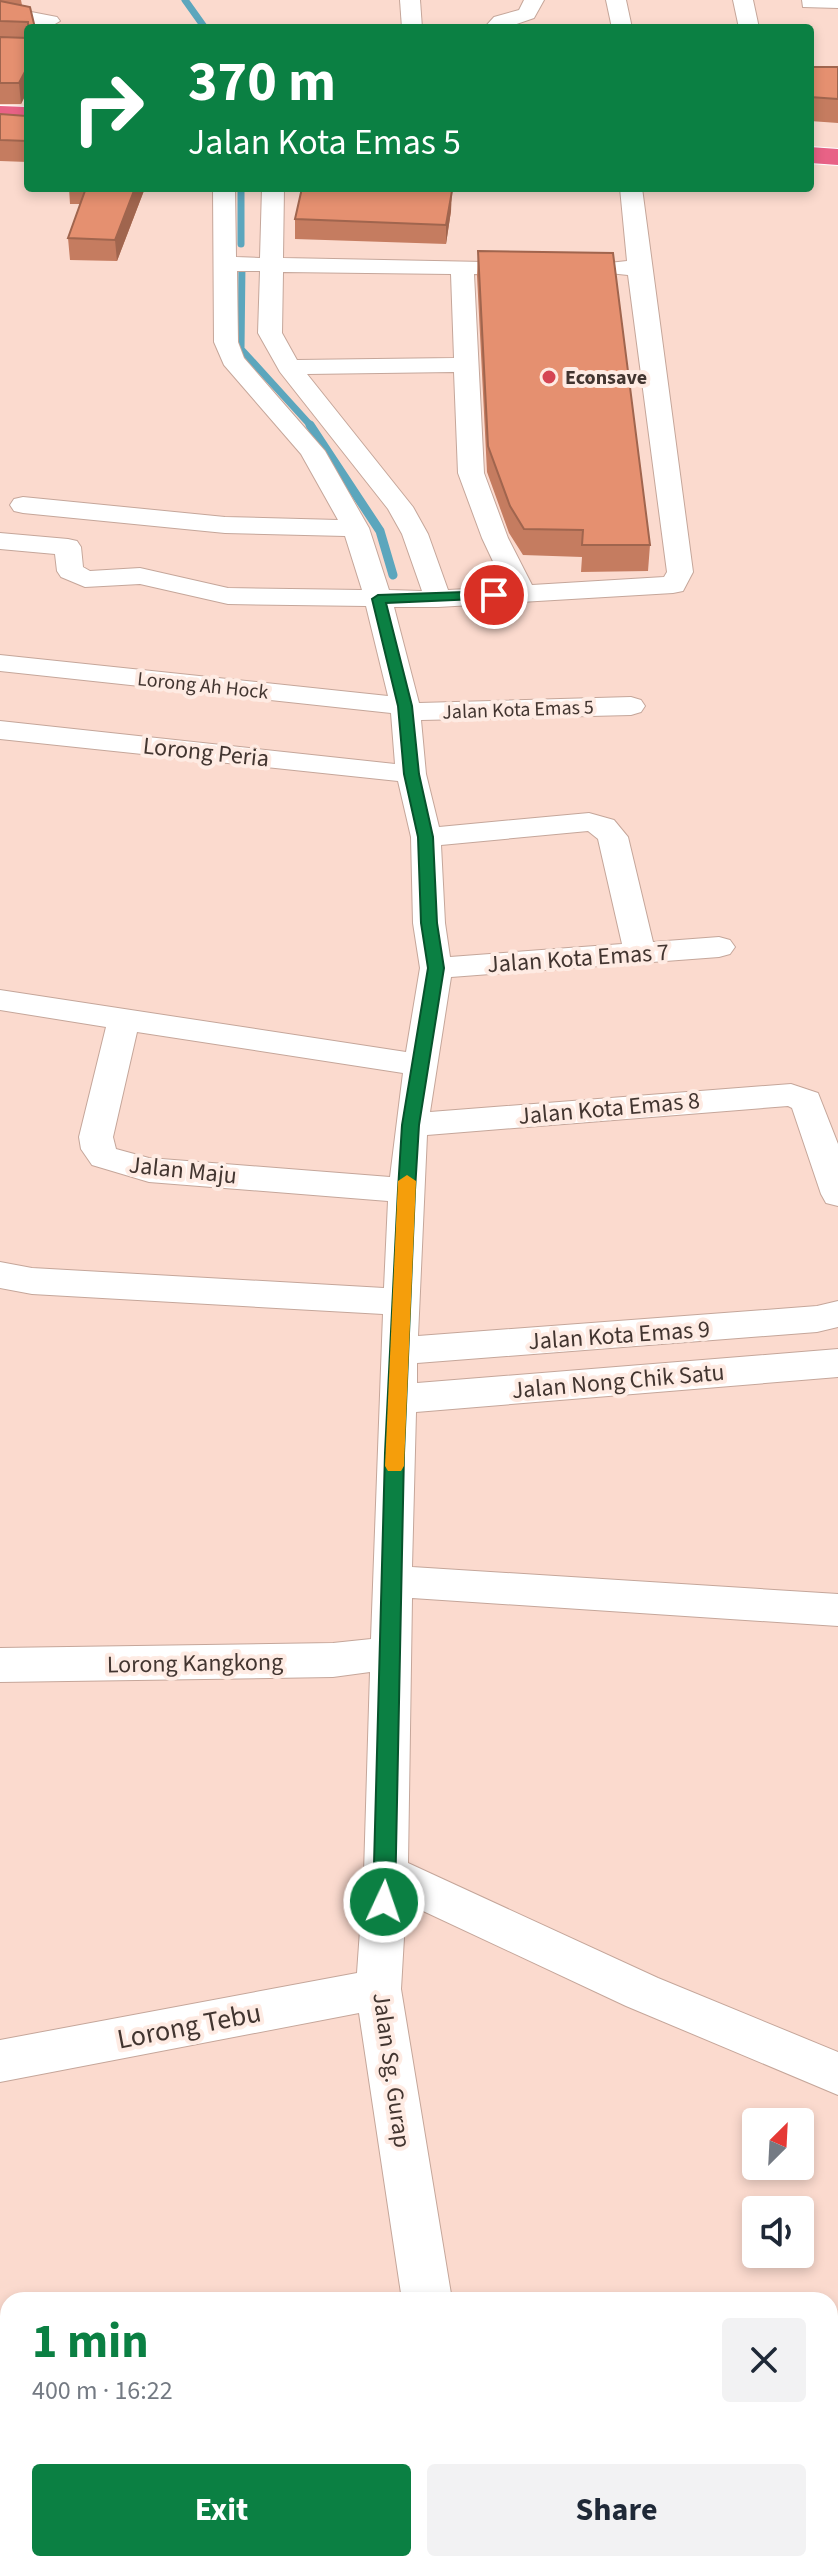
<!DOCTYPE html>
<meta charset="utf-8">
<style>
:root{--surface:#fff;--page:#f2f2f3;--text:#1f2937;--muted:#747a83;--accent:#0b8043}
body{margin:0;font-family:"Source Sans 3",sans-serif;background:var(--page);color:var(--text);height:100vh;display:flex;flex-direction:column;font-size:30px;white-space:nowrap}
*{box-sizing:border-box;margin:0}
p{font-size:26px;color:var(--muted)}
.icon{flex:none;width:44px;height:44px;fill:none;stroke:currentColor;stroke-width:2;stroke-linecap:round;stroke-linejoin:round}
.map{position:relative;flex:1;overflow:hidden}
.drawer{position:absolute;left:0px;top:2292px;width:838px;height:280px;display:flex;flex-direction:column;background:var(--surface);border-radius:24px 24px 0 0;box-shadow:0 4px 12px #0003}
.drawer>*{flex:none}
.guide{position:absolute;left:24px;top:24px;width:790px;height:168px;border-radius:8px;box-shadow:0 4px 12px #0003;background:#0b8043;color:#fff;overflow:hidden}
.needle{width:52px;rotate:24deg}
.tools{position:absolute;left:742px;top:2108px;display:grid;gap:16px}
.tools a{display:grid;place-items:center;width:72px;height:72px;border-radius:8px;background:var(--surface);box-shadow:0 4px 12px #0003;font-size:40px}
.pin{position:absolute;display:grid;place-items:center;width:68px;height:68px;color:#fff;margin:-34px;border:4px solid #fff;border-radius:50%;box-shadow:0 2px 8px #0007}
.me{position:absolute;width:88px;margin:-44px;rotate:3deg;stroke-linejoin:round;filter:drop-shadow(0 0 6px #0008)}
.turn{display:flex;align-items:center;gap:28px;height:168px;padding:0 32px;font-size:36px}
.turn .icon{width:104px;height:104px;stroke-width:2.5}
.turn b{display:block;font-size:56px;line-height:68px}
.round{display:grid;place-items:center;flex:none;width:84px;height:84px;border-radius:8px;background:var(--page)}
.head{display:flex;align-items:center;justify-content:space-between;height:136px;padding:0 32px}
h1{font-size:48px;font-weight:700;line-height:60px;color:var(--accent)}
.primary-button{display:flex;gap:16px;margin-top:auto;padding:16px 32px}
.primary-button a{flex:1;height:92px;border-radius:8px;background:var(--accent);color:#fff;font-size:32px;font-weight:700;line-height:92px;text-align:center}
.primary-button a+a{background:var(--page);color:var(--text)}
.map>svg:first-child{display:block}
.green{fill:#9dc990}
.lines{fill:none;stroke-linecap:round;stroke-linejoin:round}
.stream-far1{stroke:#5ca6bd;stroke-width:7}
.stream{stroke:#5ca6bd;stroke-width:9}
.minor-casing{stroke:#c5a69a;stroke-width:2}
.highway-casing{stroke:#fff;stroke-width:2}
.minor{fill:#fff;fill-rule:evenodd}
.highway{fill:#e86286;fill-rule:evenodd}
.wall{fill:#c57c60}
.shaded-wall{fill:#a0654e}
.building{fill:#e59070;stroke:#a0654e;stroke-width:2}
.route{fill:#0b8043;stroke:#07532c;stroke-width:2}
.slow{fill:#f59e0b}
.poi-dot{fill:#d54553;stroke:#feebe3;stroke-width:3}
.labels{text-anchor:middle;stroke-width:8;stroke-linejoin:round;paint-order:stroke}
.far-poi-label{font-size:20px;font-weight:bold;fill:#423530;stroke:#feebe3;text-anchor:start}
.far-street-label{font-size:20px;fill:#423530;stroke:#feebe3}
.street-label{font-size:24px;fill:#423530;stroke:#feebe3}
.near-street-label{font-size:28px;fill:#423530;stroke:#feebe3}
</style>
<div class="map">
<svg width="838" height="2572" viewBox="0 0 838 2572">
<rect width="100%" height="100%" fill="#fbdace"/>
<polygon class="green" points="838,2455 838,2572 780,2572 779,2564 830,2564 830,2459"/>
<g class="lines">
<g class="stream-far1">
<polyline points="185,0 205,28"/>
<polyline points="241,188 241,244"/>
<polyline points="242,264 241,349 312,427"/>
</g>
<polyline class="stream" points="310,425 380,531 393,575"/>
<g class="minor-casing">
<g id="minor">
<polygon points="400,0 420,0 422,28 402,28"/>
<polygon points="524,0 544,0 534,18 505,28 484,28 494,17 519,10"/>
<polygon points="606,0 626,0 632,28 612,28"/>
<polygon points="733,0 753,0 759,28 739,28"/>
<polygon points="802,0 838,0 838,8 803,7"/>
<polygon points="0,6 57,17 60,21 50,27 0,18"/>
<path d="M213 188H235L236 257 260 258 262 188H284L283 258 534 263 537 268 534 273 526 275 474 274 484 473 508 538 532 585 664 577 667 572 628 275 609 273 606 268 609 263 627 261 620 188H642L693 572 683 591 673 593 438 607H394L419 703 631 697 641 700 645 706 641 712 631 715 421 720 426 774 439 827 589 813 614 820 628 837 653 942 719 937 730 940 735 947 730 954 719 957 451 977 430 1112 791 1084 818 1093 838 1144V1206L826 1203 821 1194 792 1108 788 1106 427 1135 418 1336 817 1306 838 1301V1327L817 1332 417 1363V1383L838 1349V1377L416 1412 412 1567 838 1594V1626L412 1598 408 1863 658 1978 838 2052V2095L626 2006 406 1903 401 1989 452 2300H402L359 2013 0 2082V2040L357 1973 364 1873 370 1672 333 1677 0 1682V1648L333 1643 371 1639 383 1314 32 1294 0 1288V1262L32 1268 384 1288 388 1201 149 1182 92 1165 81 1149 79 1137 106 1027 0 1010V990L406 1052 420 968 413 923 411 837 398 781 0 739V721L395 764 391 713 0 671V655L388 696 366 606 228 604 140 584 85 587 61 577 57 571 55 554 0 549V533L68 539 77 541 81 547 83 567 90 571 140 568 228 588 362 590 345 536 225 533 23 513 14 511 10 505 14 499 23 497 225 517 338 520 301 454 224 365 214 342ZM237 271H260L258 333 280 372 388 509 402 534 422 591 389 590 369 528 325 451 244 358 238 342ZM283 272 451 274 454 358 297 360 282 333ZM454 372 458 473 482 538 505 587 448 590 428 534 413 507 307 374ZM588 831 598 839 622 944 450 957 445 923 441 845ZM137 1032 403 1073 390 1177 149 1158 116 1149 113 1137Z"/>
</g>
</g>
<g class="highway-casing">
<g id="highway">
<polygon points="0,106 28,107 28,123 0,122"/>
<polygon points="810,147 838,149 838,165 810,163"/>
</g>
</g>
<use href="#minor" class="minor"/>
<use href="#highway" class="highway"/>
</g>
<g class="wall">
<polygon points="0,0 21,0 22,5 30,7 28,90 21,104 0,104"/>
<polygon points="810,64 812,67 838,67 838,123 810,121"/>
<polygon points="28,112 28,162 0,161 0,114 26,116"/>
<polygon points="69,188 145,188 117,261 70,260 68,238 80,204 70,204"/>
<polygon points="287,188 398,188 398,190 451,211 446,244 295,239 295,219 302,190 287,189"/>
<polygon points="478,251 650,545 648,571 581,572 582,557 523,555 509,533 487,472 477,276"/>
</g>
<g class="shaded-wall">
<polygon points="28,66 28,90 21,104 19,83"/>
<polygon points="135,188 145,188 117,261 115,240"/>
<polygon points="452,191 451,211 446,244 446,225"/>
</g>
<g class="building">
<polygon points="0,1 30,7 35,28 28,28 28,22 0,21"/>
<polygon points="0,37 28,38 28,66 19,83 0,83"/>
<polygon points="810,64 812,67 838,67 838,99 810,97"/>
<polygon points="28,112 28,141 0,140 0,114 26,116"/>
<polygon points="86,188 135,188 115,240 68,238"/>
<polygon points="302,188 395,188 395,189 452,191 446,225 295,219"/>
<polygon points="478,251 613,253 650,545 582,545 583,530 524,529 510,506 488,446"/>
</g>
<polygon class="route" points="494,591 499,592 499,598 386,603 412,706 419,774 433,837 437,923 444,968 419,1125 415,1190 404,1453 395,1902 392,1909 384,1912 376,1909 373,1902 385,1453 398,1190 402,1125 428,968 421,923 418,837 404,774 398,706 372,599 378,595"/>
<polygon class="slow" points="407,1175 416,1181 404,1466 401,1471 388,1471 385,1466 398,1181"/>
<circle class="poi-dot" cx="549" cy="377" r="8"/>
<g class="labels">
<g class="far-poi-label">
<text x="565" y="384">Econsave</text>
</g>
<g class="far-street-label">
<text transform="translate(203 685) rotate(6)" y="7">Lorong Ah Hock</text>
<text transform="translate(518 709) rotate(-2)" y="7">Jalan Kota Emas 5</text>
</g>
<g class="street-label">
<text transform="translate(206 752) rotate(6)" y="8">Lorong Peria</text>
<text transform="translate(578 958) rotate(-4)" y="8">Jalan Kota Emas 7</text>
<text transform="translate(609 1108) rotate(-5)" y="8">Jalan Kota Emas 8</text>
<text transform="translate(183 1170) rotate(6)" y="8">Jalan Maju</text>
<text transform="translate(619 1335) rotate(-4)" y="8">Jalan Kota Emas 9</text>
<text transform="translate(618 1381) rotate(-5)" y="8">Jalan Nong Chik Satu</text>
<text transform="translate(195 1663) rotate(-1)" y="8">Lorong Kangkong</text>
<text transform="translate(392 2070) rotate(82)" y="8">Jalan Sg. Gurap</text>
</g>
<g class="near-street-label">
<text transform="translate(189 2025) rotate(-11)" y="10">Lorong Tebu</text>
</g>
</g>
</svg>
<div class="tools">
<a><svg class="needle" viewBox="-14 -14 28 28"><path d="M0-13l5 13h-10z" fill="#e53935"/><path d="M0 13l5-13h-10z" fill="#747a83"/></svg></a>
<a><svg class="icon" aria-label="sound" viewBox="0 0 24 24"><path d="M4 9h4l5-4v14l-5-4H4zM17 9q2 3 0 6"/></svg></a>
</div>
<div class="pin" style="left:494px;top:595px;background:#d93025"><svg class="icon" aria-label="arrive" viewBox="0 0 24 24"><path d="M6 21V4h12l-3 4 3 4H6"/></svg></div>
<svg class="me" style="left:384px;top:1902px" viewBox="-20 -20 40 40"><circle r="17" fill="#0b8043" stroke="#fff" stroke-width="3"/><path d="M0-11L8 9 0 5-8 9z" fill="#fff"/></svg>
<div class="guide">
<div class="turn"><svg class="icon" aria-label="right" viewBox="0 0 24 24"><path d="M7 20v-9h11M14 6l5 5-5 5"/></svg><div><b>370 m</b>Jalan Kota Emas 5</div></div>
</div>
<section class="drawer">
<div class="head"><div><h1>1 min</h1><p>400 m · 16:22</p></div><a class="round"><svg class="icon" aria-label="close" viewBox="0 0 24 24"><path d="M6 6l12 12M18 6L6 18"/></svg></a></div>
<div class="primary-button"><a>Exit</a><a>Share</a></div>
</section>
</div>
